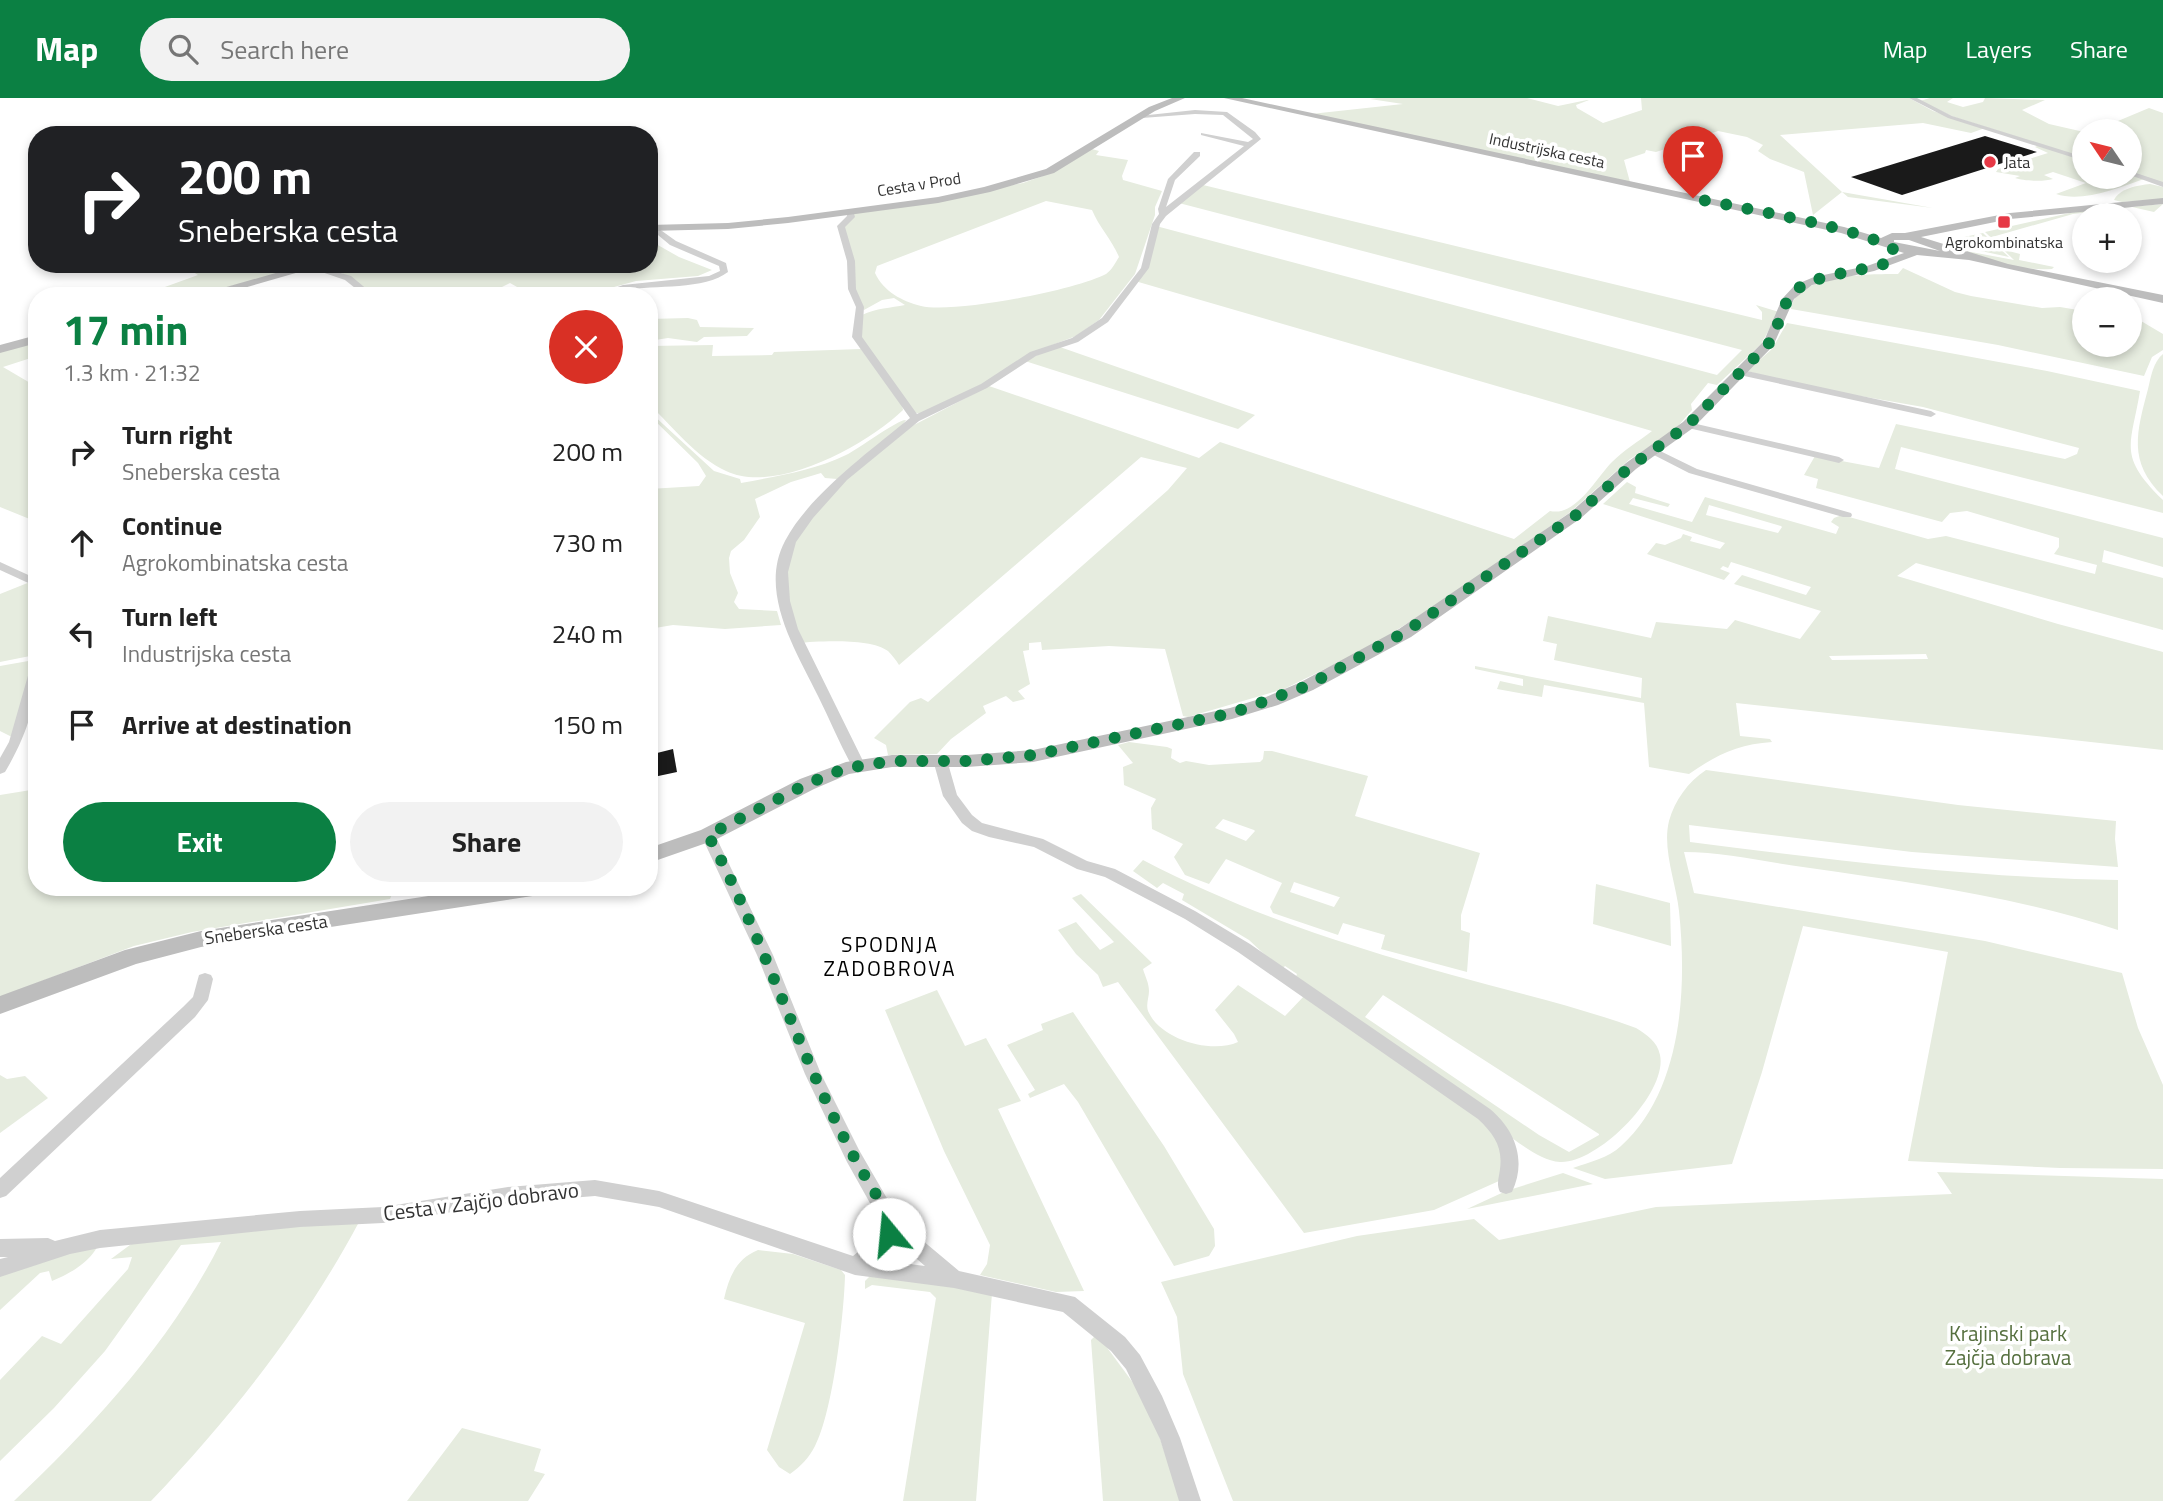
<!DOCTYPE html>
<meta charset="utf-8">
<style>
:root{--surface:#fff;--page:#f2f2f2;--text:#222;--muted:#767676;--accent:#0b8043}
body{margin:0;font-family:"Titillium Web",sans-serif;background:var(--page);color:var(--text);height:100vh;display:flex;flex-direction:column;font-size:26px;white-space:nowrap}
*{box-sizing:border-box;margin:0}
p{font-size:23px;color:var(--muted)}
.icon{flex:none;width:38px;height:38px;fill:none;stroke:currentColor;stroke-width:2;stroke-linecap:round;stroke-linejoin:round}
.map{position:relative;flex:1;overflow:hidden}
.sheet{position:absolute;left:28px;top:189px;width:630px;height:609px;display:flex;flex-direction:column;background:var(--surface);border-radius:28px;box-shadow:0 4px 10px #0003}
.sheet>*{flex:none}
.hud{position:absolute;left:28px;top:28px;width:630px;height:147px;border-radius:28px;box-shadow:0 4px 10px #0003;background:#202124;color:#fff;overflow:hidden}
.needle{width:46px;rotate:305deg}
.fabs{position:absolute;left:2072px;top:21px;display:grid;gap:14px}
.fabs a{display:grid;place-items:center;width:70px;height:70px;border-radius:50%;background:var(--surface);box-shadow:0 4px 10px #0003;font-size:35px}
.pin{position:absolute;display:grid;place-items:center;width:60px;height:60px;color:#fff;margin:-72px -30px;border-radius:50% 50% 50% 0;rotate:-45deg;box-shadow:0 0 7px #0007}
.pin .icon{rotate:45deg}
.me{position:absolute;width:77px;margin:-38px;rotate:343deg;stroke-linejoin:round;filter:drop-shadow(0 0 5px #0008)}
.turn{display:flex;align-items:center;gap:24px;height:147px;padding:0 35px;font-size:32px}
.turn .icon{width:91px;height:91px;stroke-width:2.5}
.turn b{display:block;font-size:49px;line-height:60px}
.round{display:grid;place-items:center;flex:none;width:74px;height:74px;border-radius:37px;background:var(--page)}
.headline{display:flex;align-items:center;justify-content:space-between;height:119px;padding:0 35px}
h1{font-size:42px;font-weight:700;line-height:52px;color:var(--accent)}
.button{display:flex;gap:14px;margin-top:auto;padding:14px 35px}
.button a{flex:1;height:80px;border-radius:42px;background:var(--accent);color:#fff;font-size:28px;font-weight:700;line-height:80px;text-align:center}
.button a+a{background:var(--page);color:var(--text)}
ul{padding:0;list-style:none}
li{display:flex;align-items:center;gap:21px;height:91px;padding:0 35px}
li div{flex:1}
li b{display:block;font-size:26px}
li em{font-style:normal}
header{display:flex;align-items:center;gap:42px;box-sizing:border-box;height:98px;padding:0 35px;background:var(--accent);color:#fff}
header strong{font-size:33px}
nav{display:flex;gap:38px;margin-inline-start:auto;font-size:24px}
.search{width:490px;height:63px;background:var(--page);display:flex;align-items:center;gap:18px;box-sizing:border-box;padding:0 24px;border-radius:38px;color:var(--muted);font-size:26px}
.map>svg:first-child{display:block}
.green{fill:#e6ecdf;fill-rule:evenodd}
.building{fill:#1a1a1a}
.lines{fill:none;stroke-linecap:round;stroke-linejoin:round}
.street{fill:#d0d0d0;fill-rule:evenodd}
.secondary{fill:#bdbdbd;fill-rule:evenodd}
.route{stroke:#0b8043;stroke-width:12;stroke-dasharray:0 21.6}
.poi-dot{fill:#e63946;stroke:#fff;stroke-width:2.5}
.labels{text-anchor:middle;stroke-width:7;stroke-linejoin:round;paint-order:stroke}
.far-street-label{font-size:16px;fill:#333;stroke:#fff}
.far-poi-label{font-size:16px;fill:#333;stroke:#fff;text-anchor:start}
.street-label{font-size:18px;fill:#333;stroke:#fff}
.quarter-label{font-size:21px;letter-spacing:2px;fill:#000;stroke:#fff}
.near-street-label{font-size:21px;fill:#333;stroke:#fff}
.near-park-label{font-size:21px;fill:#56703f;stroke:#fff}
</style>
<header>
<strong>Map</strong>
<div class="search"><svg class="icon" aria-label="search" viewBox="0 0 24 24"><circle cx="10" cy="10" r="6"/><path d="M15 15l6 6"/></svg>Search here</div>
<nav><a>Map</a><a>Layers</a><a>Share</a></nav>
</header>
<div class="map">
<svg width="2163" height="1403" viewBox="0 0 2163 1403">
<rect width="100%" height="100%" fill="#fff"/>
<g class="green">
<polygon points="1377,0 1527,0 1558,8 1587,2 1589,2 1576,7 1577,10 1603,25 1642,12 1641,0 1909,0 1933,13 1985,30 1971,35 1923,25 1780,37 1842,94 1933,110 1848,99 1842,94 1813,117 1804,74 1770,61 1758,53 1763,47 1747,39 1718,33 1656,54 1646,52 1645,55 1624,62 1630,84 1311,16 1403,6 1370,1"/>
<polygon points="1930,0 1953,0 1947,4 1963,9 1983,4 1985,0 2045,2 2022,12 2049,26 2084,34 2084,60 1954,19 1920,3"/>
<polygon points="2149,10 2163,15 2163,85 2130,74 2130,33 2094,33"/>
<path d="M2039 47 2084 61V79H2130V76L2144 81C2118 90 2082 105 2056 96L2086 85 2053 74 2044 77 2053 81C2044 84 2024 83 2015 80L2020 78 1996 74 1998 71 2048 55 2035 49Z"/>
<path d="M1092 51 1099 53 1096 57 1128 62 1122 78 1123 82 1162 93 1155 109V117L1135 176 1099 222 1076 238 1039 252 994 281 920 316 913 314 860 239 862 217C876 210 891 210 905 207L894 200 882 202 864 212 857 201 842 124 855 115 1023 85 1043 78ZM1046 103 1092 112C1099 129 1112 142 1119 159 1115 165 1112 172 1106 176 1076 192 953 216 921 208 902 203 884 194 875 175L877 168Z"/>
<path d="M1199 86 1762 222V214L1756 207 1779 214 1761 246 1717 287 1708 285 1691 306 1692 312 1671 336 1630 361 1569 415 1446 501 1368 550 1284 591 1188 619 1183 618 1165 551 1109 548 1042 552 1041 544 1029 545V552L1023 553 1030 586 1018 593 1025 601 1013 604 1006 598 983 608 986 615 951 641 937 656 888 657 886 647 874 640 910 604 921 600 928 604 1168 392 1187 370 1141 359 899 567C896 562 892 557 888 553 871 540 819 543 798 545L792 534 784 457 828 396 912 328 989 288 1199 360 1220 344 1514 441 1550 413C1576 419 1596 380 1612 364 1624 352 1639 343 1652 333L1135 183 1143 172 1156 128 1717 277 1742 252 1175 104Z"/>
<path d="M2150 86 2163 89V101L2122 104 2114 102C2119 91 2138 87 2150 86Z"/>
<path d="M2163 106 2154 114 2132 109 2073 116 1992 139 2005 152 2020 156 2019 162 2054 169 2052 171C2021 173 1983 163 1955 151L2014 162 1985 134 2074 114Z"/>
<polygon points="1983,135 1984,136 2009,159 1953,147 1964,139"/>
<polygon points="649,142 679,159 712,172 698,178 636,183 581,198 533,198 510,185 502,189 518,198 505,193 487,198 468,190 461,198 374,198 351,179 325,169 330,166 649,166"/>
<polygon points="204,166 269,166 281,175 194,198 140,198 198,177 190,172"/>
<path d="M1903 170 1955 194 1971 198 2042 210 2060 209 2084 213V247H2130V221L2141 223 2163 236V252L2152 259 2144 278 1998 247 1791 211C1796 176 1870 176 1898 176Z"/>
<polygon points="688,220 697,222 700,229 754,230 747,238 704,239 697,244 668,240 649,243 649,221"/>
<path d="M1787 225 2047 273 2140 293C2131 348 2117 357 2163 402V415L1901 349 1895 371 2163 440V469L2104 452 2102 464 2163 480V532L1916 465 1897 478 2058 526 2163 554V652L1736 605 1740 638 1770 641 1772 644C1739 646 1716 657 1689 676L1649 669 1644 605 1544 587 1542 599 1497 591 1500 583 1523 588V581L1475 571V568L1641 600 1642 580 1554 562 1557 546 1543 543 1548 518 1651 540 1656 524 1727 531 1735 522 1800 541 1821 513 1734 486 1742 477 1806 497 1811 489 1731 464 1728 470 1723 468 1720 471 1730 475 1724 482 1647 456 1656 445 1665 447 1681 440 1683 436 1692 439 1690 443 1720 451 1725 445 1603 406 1627 384 1636 389 1635 395 1670 406 1668 409 1633 400 1629 406 1692 424 1705 399 1836 436 1839 429 1831 424 1834 420 1842 417 1928 441 1946 438 2095 476 2097 467 2054 456 2059 449V440L1967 413 1950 415 1942 424 1816 390 1818 381 1804 377 1815 358 1879 370 1896 326 2065 361 2077 356 2079 350 1923 309 1792 286 1747 273 1772 251ZM1709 407 1781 428 1782 429 1778 435 1706 417ZM1926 556 1928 561 1832 562 1829 558Z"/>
<polygon points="37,244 37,258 3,269 37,289 37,424 0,409 0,253"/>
<path d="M713 247 712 258 772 257 774 254 861 251 902 306 903 312C867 347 776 397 726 373 697 360 672 328 649 306V248Z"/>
<polygon points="1057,248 1255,317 1238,331 1025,263"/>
<path d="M2163 256V398C2127 364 2137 333 2148 291 2151 279 2153 264 2163 256Z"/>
<path d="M651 315 714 373 740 381 741 385C777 378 813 373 846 357 859 351 898 321 906 322L901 329 837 381 825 380 821 375 791 384 755 401 760 419 744 442 731 453 729 460 730 475 738 495 734 504 739 511 777 513 781 527 725 531 673 527 649 531V391L699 388 706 378 698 365 649 317Z"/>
<polygon points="30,484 37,490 37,553 35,557 0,564 0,496"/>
<polygon points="34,562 12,639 0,633 0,568"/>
<path d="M1129 644 1167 649 1172 651 1171 660 1180 665 1186 663 1209 667 1260 664 1263 661 1264 653H1272L1368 678 1355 718 1480 755 1461 817V832L1470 835 1467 874 1381 851 1385 837 1343 825 1338 837 1273 815 1270 809 1282 785 1226 761 1209 786 1185 777 1174 759 1183 746 1152 731 1151 710 1156 701 1124 687 1123 669 1133 665 1118 647ZM1223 721 1254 732 1255 733 1246 743 1215 730ZM1294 784 1339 799H1340L1334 809 1290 794Z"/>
<path d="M1706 672 1958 707 2116 723 2115 741 2118 769 1912 754 1689 727 1690 744C1832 762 1975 780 2118 782V832C2019 799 1914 785 1810 770 1769 765 1725 754 1684 754L1694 795 1985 843 2122 875 2138 930 2163 987V1071L2060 1070 1908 1063 1948 854 1803 828 1762 974 1732 1066 1605 1081 1573 1070C1590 1064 1608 1060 1621 1048 1683 992 1687 889 1679 813 1676 785 1662 751 1669 723 1675 702 1688 684 1706 672Z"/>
<polygon points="37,691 37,789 395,789 390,801 192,834 134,848 0,899 0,697"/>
<path d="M1143 762C1242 814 1345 847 1452 877 1513 894 1576 908 1636 930 1647 937 1657 943 1660 957 1668 995 1598 1066 1560 1064 1543 1063 1526 1050 1512 1040L1295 881 1297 876 1285 868 1281 872 1249 842 1182 802 1184 796 1163 785 1157 790 1133 773ZM1383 897 1599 1036V1037L1569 1054 1539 1037 1365 919Z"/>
<polygon points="1596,786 1670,805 1671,848 1593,826"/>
<path d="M1081 796 1152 865 1143 871C1145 878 1149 885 1149 893 1149 900 1145 908 1149 915 1162 942 1212 956 1238 944L1234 936 1215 912 1238 887 1285 918 1305 897 1487 1023 1507 1057 1499 1083 1434 1112 1304 1135 1118 884 1103 889 1098 877 1076 856 1058 832 1076 824 1100 852 1114 844 1072 800Z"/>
<polygon points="937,892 965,948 986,940 1021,1003 998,1011 1084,1193 1056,1194 980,1177 987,1166 990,1147 944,1053 885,912"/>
<polygon points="1073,914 1164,1048 1214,1131 1215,1148 1209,1158 1174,1168 1078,1004 1064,986 1030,1000 1028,996 1035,992 1007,947 1043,932 1041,926"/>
<polygon points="0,977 7,981 25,978 48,1000 0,1035"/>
<polygon points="1937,1074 2163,1081 2163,1403 1233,1403 1183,1276 1177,1219 1161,1184 1357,1138 1474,1121 1499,1142 1656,1109 1952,1096"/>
<polygon points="1563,1075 1593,1086 1467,1111 1506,1093"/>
<path d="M359 1124C304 1227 232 1318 151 1403H14C94 1327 171 1244 221 1144L181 1147 105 1253 54 1310 0 1363V1282L42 1238 61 1246 128 1171 132 1159 111 1161 138 1141Z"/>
<path d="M99 1146C89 1165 71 1175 52 1183L49 1173 40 1175 0 1212V1176Z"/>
<path d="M758 1152 793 1156 841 1172 845 1177C844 1217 833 1314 815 1348 809 1360 801 1368 790 1376L779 1369 767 1352 805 1225 724 1201C729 1179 736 1161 758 1152Z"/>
<polygon points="872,1176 992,1195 976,1403 903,1403 936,1200 930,1194 872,1187 865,1191 865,1183"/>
<polygon points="1097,1236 1148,1305 1181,1403 1103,1403 1091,1242"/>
<polygon points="462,1330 541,1351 534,1373 545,1376 528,1403 407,1403"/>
</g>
<g class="building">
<polygon points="1985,38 2037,54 1902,97 1851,79"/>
<polygon points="673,651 677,674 649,680 649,657"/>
</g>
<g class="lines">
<g class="street">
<polygon points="1909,0 1917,0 1952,18 2084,59 2084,63 1948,20"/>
<path d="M1195 12 1227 14 1255 34 1261 41 1166 118 1160 126 1149 170 1108 224 1078 244 1036 258 987 290 919 323 847 382 813 420 796 444 788 474 790 503 798 531 865 667 858 672 853 670C840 647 830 622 818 598 796 553 758 494 785 443 809 397 870 353 910 320L852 239 856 209 848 191 847 163 837 128 847 118V112H853L855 119 845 129 855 163 856 191 864 209 862 239 917 316 981 286 1030 254 1072 240 1102 220 1141 170 1152 126 1159 116 1158 111 1168 81 1194 54H1200V58L1175 82 1166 109 1244 48 1201 37V35L1248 44 1253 41 1223 17 1195 16 1142 20 1139 18Z"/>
<polygon points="2130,73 2163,84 2163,89 2130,77"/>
<path d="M655 128 676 143 726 165 728 174C705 192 655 187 625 192 614 194 605 198 593 198L623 187 709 178 720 173 719 168 670 147 652 132 651 130Z"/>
<polygon points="310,166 351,178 375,198 365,198 345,182 310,170"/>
<polygon points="1738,271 1931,313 1936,316 1931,319 1735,276 1735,272"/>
<polygon points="1688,324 1839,359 1844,362 1839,365 1684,329 1684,325"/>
<polygon points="1654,350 1697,371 1851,415 1852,417 1851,419 1843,419 1689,375 1650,355 1650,351"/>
<polygon points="0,464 37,481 37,489 0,472"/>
<path d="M37 563C37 606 27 637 5 674L0 676V660L9 644 31 567Z"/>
<path d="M940 657 947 662 957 697 972 717 982 725 1043 741 1087 763 1115 771 1195 813 1250 846 1490 1011C1515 1032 1527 1062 1512 1094L1506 1096 1500 1094C1496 1086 1499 1080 1500 1071 1503 1049 1494 1036 1478 1021L1238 854 1185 821 1105 779 1077 771 1034 749 989 739 972 733 962 725 943 698 933 662Z"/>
<path d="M708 732 715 737 773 857 821 976 859 1052 896 1116 916 1137 959 1173 1075 1199 1125 1239 1140 1257 1162 1298 1180 1340 1201 1403H1179L1160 1341 1126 1271 1111 1253 1063 1214 954 1190 855 1177 659 1109 595 1098 508 1105 383 1125 300 1129 100 1150 70 1156 0 1179V1161L8 1159H0V1141L48 1140 55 1143 100 1132 300 1113 383 1109 508 1089 595 1082 659 1093 853 1158 877 1138 880 1123 847 1064 805 976 757 857 701 737ZM894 1141 925 1168 878 1162 890 1150Z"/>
<polygon points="205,875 211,877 213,881 208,902 195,919 6,1098 0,1100 0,1080 183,909 193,899 199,877"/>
</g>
<g class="secondary">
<polygon points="1172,0 1185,0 1155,13 1054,75 990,94 938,105 788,125 728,131 649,133 649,127 728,125 788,119 938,99 984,89 1046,71 1149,9"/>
<path d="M1224 0H1242L1844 129 1881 140 1892 135H1905L2010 115 2163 100V106L2010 121 1921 139 2008 166 2163 197V205L1969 162 1917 157 1874 173 1812 187 1794 201 1773 248 1693 330 1636 371 1581 420 1411 539 1313 592 1278 607 1232 621 1033 664 967 669H892L849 676 814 691 715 742 649 765V750L701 732 800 681 846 664 892 657H967L1033 652 1230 610 1266 599 1301 584 1399 531 1571 414 1626 365 1683 324 1764 243 1782 201 1795 187 1814 179 1867 168 1904 155 1841 135ZM1894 142H1909L1940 153 1894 144Z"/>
<polygon points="307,166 327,166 216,198 195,198"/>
<polygon points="37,237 37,245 0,255 0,247"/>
<polygon points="487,789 549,789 546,794 539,797 201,849 136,866 0,916 0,898 125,852 201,833"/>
</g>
</g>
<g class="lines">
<path class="route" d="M889 1136C889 1109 866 1083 854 1059 798 955 764 841 708 737L807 686 846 670 892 663H967L1033 657 1232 615 1307 588 1405 534 1576 417 1631 368 1688 327 1769 245C1779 230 1781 208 1793 195 1810 176 1862 174 1887 165L1890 163 1894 152C1873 132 1730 108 1693 100"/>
</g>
<g class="poi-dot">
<circle cx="1990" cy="64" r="7"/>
<rect x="1997" y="117" width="14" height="14" rx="3.5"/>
</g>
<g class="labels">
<g class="far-street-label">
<text transform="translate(1547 52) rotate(12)" y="6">Industrijska cesta</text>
<text transform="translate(919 86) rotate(-9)" y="6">Cesta v Prod</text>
</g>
<g class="far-poi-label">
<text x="2004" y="70">Jata</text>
<text x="2004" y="150" text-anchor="middle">Agrokombinatska</text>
</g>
<g class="street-label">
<text transform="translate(266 832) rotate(-8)" y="6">Sneberska cesta</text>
</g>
<g class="quarter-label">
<text x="890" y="854">SPODNJA<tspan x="890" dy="24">ZADOBROVA</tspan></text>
</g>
<g class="near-street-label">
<text transform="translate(481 1104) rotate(-7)" y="7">Cesta v Zajčjo dobravo</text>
</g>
<g class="near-park-label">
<text x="2008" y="1243">Krajinski park<tspan x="2008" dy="24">Zajčja dobrava</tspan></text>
</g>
</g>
</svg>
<div class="fabs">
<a><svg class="needle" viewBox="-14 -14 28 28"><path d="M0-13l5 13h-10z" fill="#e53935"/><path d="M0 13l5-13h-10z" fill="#767676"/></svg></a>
<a>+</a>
<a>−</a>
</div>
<div class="pin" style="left:1693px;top:100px;background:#d93025"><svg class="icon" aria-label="arrive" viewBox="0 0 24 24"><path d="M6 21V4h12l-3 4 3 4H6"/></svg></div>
<svg class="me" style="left:889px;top:1136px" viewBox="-20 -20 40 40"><circle r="19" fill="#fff"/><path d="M0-13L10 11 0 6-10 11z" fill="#0b8043"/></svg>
<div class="hud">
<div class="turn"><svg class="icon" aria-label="right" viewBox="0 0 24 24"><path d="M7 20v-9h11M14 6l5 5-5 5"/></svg><div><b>200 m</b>Sneberska cesta</div></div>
</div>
<section class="sheet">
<div class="headline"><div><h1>17 min</h1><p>1.3 km · 21:32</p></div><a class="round" style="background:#d93025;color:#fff"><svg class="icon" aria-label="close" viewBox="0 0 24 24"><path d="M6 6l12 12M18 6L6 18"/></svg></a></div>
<ul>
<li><svg class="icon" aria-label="right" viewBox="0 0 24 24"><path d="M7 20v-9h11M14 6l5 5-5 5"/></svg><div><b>Turn right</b><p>Sneberska cesta</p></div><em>200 m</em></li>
<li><svg class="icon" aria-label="ahead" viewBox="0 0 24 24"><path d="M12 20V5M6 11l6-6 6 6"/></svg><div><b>Continue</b><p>Agrokombinatska cesta</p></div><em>730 m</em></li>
<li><svg class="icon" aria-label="left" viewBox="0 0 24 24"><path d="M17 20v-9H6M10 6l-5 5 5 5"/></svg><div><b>Turn left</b><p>Industrijska cesta</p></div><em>240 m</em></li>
<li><svg class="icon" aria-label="arrive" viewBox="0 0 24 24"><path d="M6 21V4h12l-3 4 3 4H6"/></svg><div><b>Arrive at destination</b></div><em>150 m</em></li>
</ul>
<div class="button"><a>Exit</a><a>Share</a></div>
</section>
</div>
